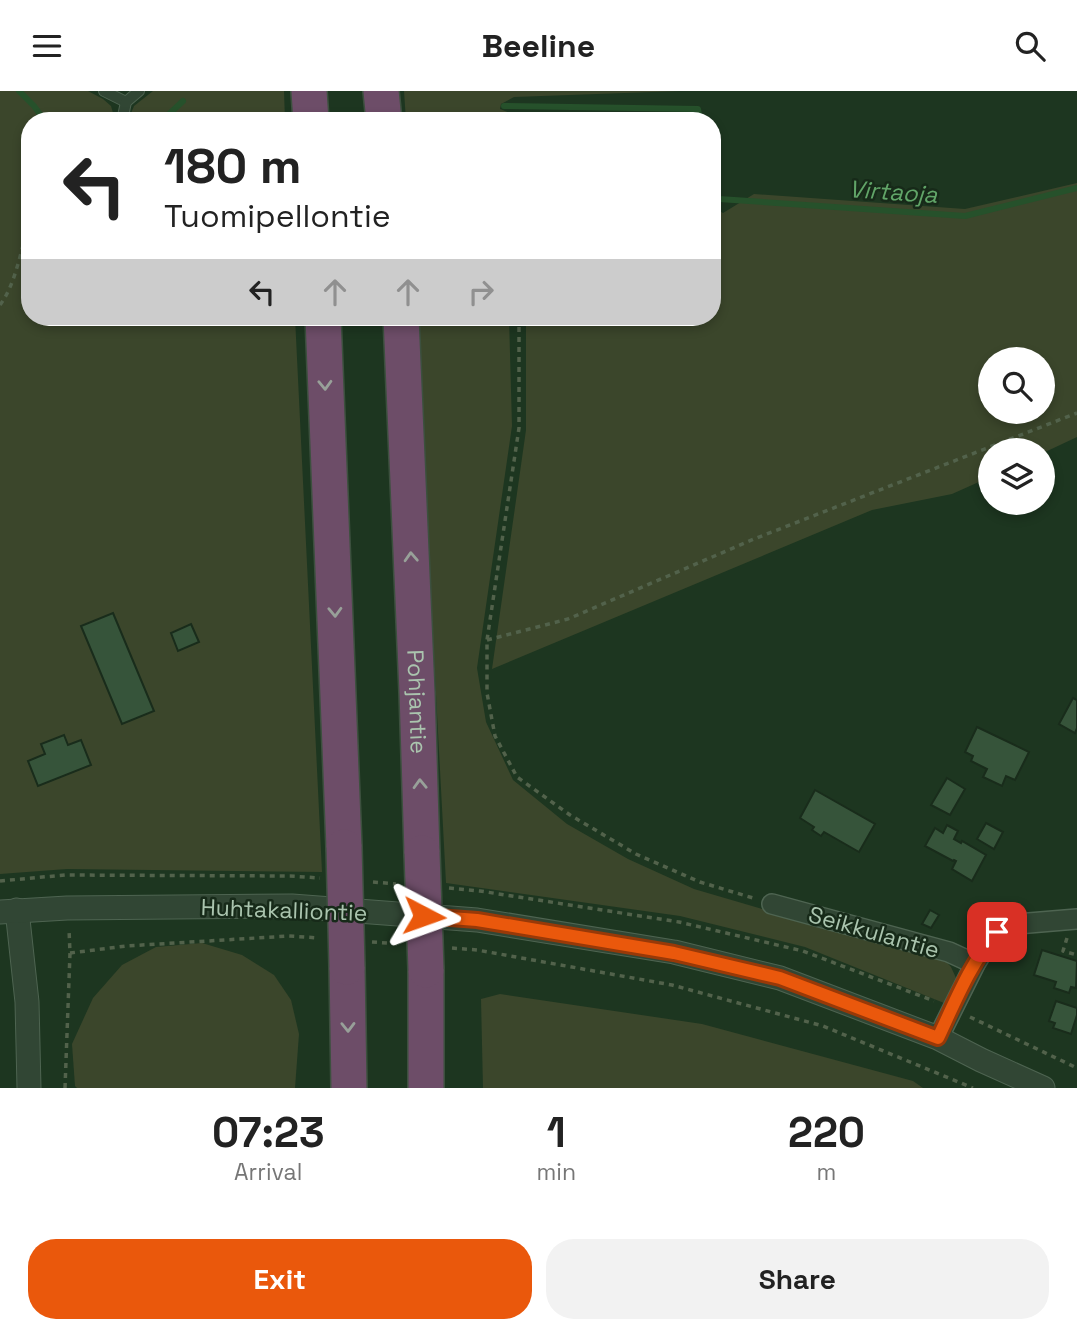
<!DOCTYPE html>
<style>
:root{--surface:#fff;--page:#f2f2f2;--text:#222;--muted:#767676;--accent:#ea580c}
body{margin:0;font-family:"Space Grotesk",sans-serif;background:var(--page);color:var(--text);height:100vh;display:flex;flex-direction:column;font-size:26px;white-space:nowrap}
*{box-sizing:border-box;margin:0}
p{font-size:23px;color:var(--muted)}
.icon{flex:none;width:38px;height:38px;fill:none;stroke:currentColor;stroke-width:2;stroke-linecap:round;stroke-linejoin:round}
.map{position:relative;height:997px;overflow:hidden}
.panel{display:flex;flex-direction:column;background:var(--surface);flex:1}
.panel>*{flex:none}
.banner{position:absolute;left:21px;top:21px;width:700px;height:214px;border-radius:28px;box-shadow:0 4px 10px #0003;background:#fff;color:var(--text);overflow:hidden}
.controls{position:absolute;left:978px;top:256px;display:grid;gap:14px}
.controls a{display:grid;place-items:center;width:77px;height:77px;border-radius:50%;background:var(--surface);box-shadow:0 4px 10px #0003;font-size:35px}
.pin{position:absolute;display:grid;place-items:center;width:60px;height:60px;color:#fff;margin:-30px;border-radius:14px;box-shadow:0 4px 10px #0006}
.me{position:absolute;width:77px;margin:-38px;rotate:94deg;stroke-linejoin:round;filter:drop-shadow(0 0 5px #0008)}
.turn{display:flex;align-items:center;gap:24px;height:147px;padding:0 28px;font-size:32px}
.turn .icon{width:91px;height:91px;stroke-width:2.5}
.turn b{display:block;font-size:49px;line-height:60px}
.lanes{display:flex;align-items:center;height:66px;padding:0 28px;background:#0003;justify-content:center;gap:35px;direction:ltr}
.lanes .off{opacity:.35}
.eta{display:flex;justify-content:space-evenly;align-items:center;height:119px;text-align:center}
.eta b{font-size:42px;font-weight:600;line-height:49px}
.action{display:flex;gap:14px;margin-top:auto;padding:14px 28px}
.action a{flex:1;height:80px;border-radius:28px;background:var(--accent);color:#fff;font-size:28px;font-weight:600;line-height:80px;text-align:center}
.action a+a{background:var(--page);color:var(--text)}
header{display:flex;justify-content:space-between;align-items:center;height:91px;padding:0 28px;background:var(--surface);font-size:32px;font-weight:600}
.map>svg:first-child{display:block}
.green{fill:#3b462b;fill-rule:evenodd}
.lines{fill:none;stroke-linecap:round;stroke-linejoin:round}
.stream{stroke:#26512b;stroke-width:6}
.building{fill:#36543a;stroke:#192c1b;stroke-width:2}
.service-casing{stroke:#4e6451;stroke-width:12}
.minor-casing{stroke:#4e6451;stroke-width:22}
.tertiary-casing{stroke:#4e6451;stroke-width:25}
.motorway-casing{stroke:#3c503e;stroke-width:38}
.path{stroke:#52624b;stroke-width:3.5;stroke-dasharray:5 5;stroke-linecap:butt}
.service{stroke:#314634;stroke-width:10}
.minor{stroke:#314634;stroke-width:19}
.tertiary{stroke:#314634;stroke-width:23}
.motorway{stroke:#6d4d68;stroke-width:35}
.motorway-bridge-casing{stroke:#3c503e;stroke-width:38;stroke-linecap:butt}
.motorway-bridge{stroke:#6d4d68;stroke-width:35}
.oneway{stroke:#98a099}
.route-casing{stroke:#983908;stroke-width:18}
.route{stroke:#ea580c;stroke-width:12}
.labels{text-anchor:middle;stroke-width:5;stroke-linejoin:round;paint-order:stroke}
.street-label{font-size:23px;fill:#aac4ae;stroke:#172a19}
.water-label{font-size:24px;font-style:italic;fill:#61a568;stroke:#172a19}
</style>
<header><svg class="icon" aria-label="menu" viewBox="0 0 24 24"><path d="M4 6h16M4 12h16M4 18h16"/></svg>Beeline<svg class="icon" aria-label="search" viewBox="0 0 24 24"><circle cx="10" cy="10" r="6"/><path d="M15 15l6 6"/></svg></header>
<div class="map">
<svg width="1077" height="997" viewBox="0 0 1077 997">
<rect width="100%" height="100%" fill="#1d3620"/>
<g class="green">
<polygon points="0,0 88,0 103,8 111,15 113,22 112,30 30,30 30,226 295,226 322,781 67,778 0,783"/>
<polygon points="153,0 284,0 285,30 128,30 134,15"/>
<polygon points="404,0 680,0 514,6 501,13 500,18 510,22 683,30 406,30"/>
<path d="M1077 92V346L1043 362V359H990V386L952 403 872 419 492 578 526 339V226H712V115L723 122 754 103 965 118ZM990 268H1043V320H990Z"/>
<polygon points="416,226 509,226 512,335 477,577 486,631 513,689 567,733 628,768 694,798 875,851 942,866 951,876 956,887 955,896 947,910 944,912 805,856 680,825 446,792"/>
<polygon points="202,852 242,864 274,884 291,909 299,943 295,997 77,997 75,995 72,953 93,907 122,874 156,856"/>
<polygon points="500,903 702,933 913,990 923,997 483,997 481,908"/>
</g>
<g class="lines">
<g class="stream">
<polyline points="19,0 34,15 45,30"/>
<polyline points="504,15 698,18 700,30"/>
<polyline points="167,30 167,25 183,10"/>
<polyline points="712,95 719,108 965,125 1077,97"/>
</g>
</g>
<g class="building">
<polygon points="113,522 154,620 122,633 81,535"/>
<polygon points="191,533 199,551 178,560 171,542"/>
<polygon points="1073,607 1077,609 1077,637 1075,642 1059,633"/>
<polygon points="977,636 1029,661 1015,689 1006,685 1002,695 983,686 987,678 971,670 973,665 965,661"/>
<polygon points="64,644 68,654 81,649 91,674 38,695 28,670 45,663 41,653"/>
<polygon points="947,687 965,698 950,724 931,714"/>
<polygon points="815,699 875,733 859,761 824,741 821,745 812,739 814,736 800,727"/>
<polygon points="986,732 1003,741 994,758 977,748"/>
<polygon points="947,734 958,740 954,748 961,752 962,750 986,764 972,790 952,778 956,770 954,769 953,770 925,755 935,737 943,742"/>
<polygon points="930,819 939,824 931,837 922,833"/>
<polygon points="1042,859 1077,870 1076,897 1071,896 1069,902 1054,897 1056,891 1034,884"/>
<polygon points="1056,910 1077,917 1077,924 1071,943 1053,937 1055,932 1049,930"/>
</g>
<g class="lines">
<g class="service-casing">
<g id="service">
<polyline points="104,0 126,11"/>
<polyline points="122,30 126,11 139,0"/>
</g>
</g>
<g class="minor-casing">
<g id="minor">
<polyline points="772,813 949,861 975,873"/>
<polyline points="938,947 975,873 988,852 997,841 1017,833 1077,828"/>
</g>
</g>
<g class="tertiary-casing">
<g id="tertiary">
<polyline points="17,819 27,911 29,997"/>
<polyline points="0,821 67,817 292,815 477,829 674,861 780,887 938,947 981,969 1043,997"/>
</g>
</g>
<g class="motorway-casing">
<g id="motorway">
<polyline points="309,0 311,30"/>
<polyline points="381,0 384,30"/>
<polyline points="323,226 344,756"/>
<path id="s1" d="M401 226 417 601 422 762"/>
<polyline points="347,876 349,997"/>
<polyline points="426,997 426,879"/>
</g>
</g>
<g class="path">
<path d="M0 214C15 194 20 163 27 140"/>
<polyline points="519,226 519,337 487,549 487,602 495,645 517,686 570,724 636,763 700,791 753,807"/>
<polyline points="487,549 568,528 754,448 1077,322"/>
<polyline points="0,790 65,784 290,785 320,787"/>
<polyline points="373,791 396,793"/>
<polyline points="449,797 480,800 679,831 803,860 934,910"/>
<polyline points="1067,847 1063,860 1077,864"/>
<polyline points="372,851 399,853"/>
<polyline points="452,857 477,859 672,894 823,935 973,997"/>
<polyline points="70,862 126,855 289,845 319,847"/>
<polyline points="970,926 1077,977"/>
<polyline points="65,997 70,862 69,838"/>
</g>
<use href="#service" class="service"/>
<use href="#minor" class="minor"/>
<use href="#tertiary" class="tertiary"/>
<use href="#motorway" class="motorway"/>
<g class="motorway-bridge-casing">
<g id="motorway-bridge">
<polyline points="344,756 347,876"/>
<polyline points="422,762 426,879"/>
</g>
</g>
<use href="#motorway-bridge" class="motorway-bridge"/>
</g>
<defs><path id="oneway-chevron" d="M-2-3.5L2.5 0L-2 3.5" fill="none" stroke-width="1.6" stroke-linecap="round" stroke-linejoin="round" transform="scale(1.75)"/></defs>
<g class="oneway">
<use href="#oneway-chevron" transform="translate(325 294) rotate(88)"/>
<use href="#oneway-chevron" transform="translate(411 466) rotate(-93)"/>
<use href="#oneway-chevron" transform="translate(335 521) rotate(88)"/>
<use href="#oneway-chevron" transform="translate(420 693) rotate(-92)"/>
<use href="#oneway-chevron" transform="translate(348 936) rotate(89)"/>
</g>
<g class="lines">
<g class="route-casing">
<path id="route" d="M424 825 477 829 674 862 780 887 938 947C955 911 971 871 997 841"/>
</g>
<use href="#route" class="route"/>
</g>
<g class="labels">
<g class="street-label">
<text dy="8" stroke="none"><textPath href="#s1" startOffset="385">Pohjantie</textPath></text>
<text transform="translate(284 819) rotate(2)" y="8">Huhtakalliontie</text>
<text transform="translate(874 841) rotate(16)" y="8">Seikkulantie</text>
</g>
<g class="water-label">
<text transform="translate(893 101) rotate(4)" y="8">Virtaoja</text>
</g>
</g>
</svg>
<div class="controls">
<a><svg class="icon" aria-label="search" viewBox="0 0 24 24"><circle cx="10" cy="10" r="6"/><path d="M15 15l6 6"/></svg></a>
<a><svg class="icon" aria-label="layers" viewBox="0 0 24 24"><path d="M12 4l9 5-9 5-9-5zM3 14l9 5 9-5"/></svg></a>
</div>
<div class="pin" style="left:997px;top:841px;background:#d93025"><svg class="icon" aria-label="arrive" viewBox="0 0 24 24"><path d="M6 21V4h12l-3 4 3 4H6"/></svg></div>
<svg class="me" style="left:424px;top:825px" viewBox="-20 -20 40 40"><path d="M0-17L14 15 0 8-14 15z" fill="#ea580c" stroke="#fff" stroke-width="4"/></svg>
<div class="banner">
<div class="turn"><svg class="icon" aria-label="left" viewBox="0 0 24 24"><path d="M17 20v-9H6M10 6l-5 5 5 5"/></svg><div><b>180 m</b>Tuomipellontie</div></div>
<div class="lanes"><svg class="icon" aria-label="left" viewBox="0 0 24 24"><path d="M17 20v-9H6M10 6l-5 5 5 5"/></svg><svg class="icon off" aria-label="ahead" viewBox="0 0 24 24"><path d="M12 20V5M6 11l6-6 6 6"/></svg><svg class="icon off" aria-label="ahead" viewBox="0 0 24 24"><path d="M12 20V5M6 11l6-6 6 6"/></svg><svg class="icon off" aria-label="right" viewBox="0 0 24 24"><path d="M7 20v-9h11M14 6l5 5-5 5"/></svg></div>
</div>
</div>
<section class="panel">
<div class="eta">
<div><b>07:23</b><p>Arrival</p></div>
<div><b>1</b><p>min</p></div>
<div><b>220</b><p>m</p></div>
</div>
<div class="action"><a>Exit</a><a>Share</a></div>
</section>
